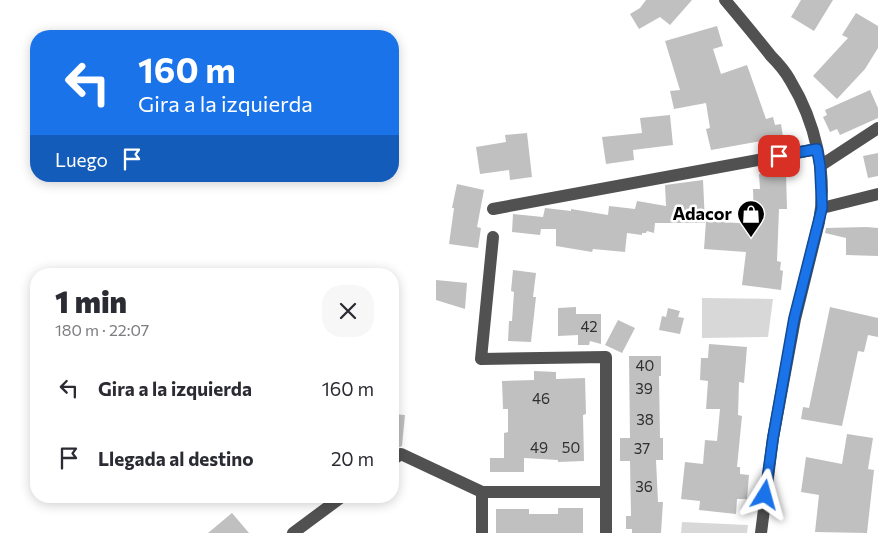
<!DOCTYPE html>
<html lang="es">
<meta charset="utf-8">
<style>
:root{--surface:#fff;--page:#f7f7f7;--text:#2b2b33;--muted:#7c7c81}
body{margin:0;font-family:Commissioner,sans-serif;background:var(--page);color:var(--text);height:100vh;display:flex;flex-direction:column;font-size:19px;white-space:nowrap}
*{box-sizing:border-box;margin:0}
p{font-size:16px;color:var(--muted)}
.icon{flex:none;width:28px;height:28px;fill:none;stroke:currentColor;stroke-width:2;stroke-linecap:round;stroke-linejoin:round}
.map{position:relative;flex:1;overflow:hidden}
.side{position:absolute;left:30px;top:268px;width:369px;height:235px;display:flex;flex-direction:column;background:var(--surface);border-radius:20px;box-shadow:0 2px 12px #0003}
.side>*{flex:none}
.guide{position:absolute;left:30px;top:30px;width:369px;height:152px;border-radius:20px;box-shadow:0 2px 12px #0003;background:#1a73e8;color:#fff;overflow:hidden}
.pin{position:absolute;display:grid;place-items:center;width:42px;height:42px;color:#fff;margin:-21px;border-radius:10px;box-shadow:0 2px 8px #0006}
.me{position:absolute;width:55px;margin:-28px;rotate:8deg;stroke-linejoin:round;filter:drop-shadow(0 0 4px #0008)}
.turn{display:flex;align-items:center;gap:18px;height:105px;padding:0 25px;font-size:22px}
.turn .icon{width:65px;height:65px;stroke-width:2.5}
.turn b{display:block;font-size:35px;line-height:42px}
.then{display:flex;align-items:center;height:48px;padding:0 25px;background:#0003;gap:10px;font-size:19px}
.round{display:grid;place-items:center;flex:none;width:52px;height:52px;border-radius:20px;background:var(--page)}
.head{display:flex;align-items:center;justify-content:space-between;height:85px;padding:0 25px}
h1{font-size:30px;font-weight:800;line-height:38px}
ul{padding:0;list-style:none}
li{display:flex;align-items:center;gap:15px;height:70px;padding:0 25px}
li div{flex:1}
li b{display:block;font-size:19px}
li em{font-style:normal}
.map>svg:first-child{display:block}
.green{fill:#d8d8d8}
.building{fill:#c0c0c0}
.lines{fill:none;stroke-linecap:round;stroke-linejoin:round}
.minor{stroke:#515151;stroke-width:12}
.route-casing{stroke:#114b97;stroke-width:12}
.route{stroke:#1a73e8;stroke-width:9}
.labels{text-anchor:middle;stroke-width:5;stroke-linejoin:round;paint-order:stroke}
.number-label{font-size:15px;fill:#303030}
.poi-label{font-size:18px;font-weight:bold;fill:#000;stroke:#fff;text-anchor:end}
</style>
<div class="map">
<svg width="878" height="533" viewBox="0 0 878 533">
<rect width="100%" height="100%" fill="#fff"/>
<g class="green">
<polygon points="702,298 773,299 768,337 702,338"/>
<polygon points="682,522 748,525 747,533 681,533"/>
</g>
<g class="building">
<polygon points="646,0 692,0 670,25 660,17 639,29 630,14 640,8"/>
<polygon points="801,0 833,0 814,31 791,17"/>
<polygon points="856,13 878,26 878,48 865,69 837,99 813,76 848,38 842,35"/>
<polygon points="717,26 723,46 713,49 721,74 747,65 766,119 773,117 775,125 781,124 783,137 711,150 706,129 710,128 706,103 674,109 670,91 680,90 665,41"/>
<polygon points="870,90 878,108 878,118 840,135 837,129 830,132 823,117 827,115 825,110"/>
<polygon points="670,115 673,145 633,150 634,160 606,164 602,137 642,133 640,118"/>
<polygon points="527,133 532,177 510,180 509,170 480,174 476,147 506,142 505,135"/>
<polygon points="878,153 878,176 868,178 863,156"/>
<polygon points="786,173 787,209 779,209 777,261 781,262 780,270 783,271 781,290 742,285 746,252 704,249 706,221 754,224 753,189 760,189 759,174"/>
<polygon points="703,180 705,223 655,223 654,233 647,231 646,233 642,233 642,235 627,233 625,252 593,249 592,252 556,246 556,229 541,229 540,235 512,232 513,214 543,217 545,208 571,211 571,209 608,215 609,206 635,209 637,201 666,206 665,185"/>
<polygon points="457,184 484,190 477,227 481,228 478,248 449,244 454,208 452,208"/>
<polygon points="866,227 878,228 878,256 846,255 846,238 825,233 826,228"/>
<polygon points="513,270 536,273 533,297 536,297 531,342 508,341 509,321 512,321 514,292 511,291"/>
<polygon points="436,280 467,283 465,309 436,300"/>
<polygon points="576,307 576,314 601,314 601,344 590,341 589,345 578,345 578,335 558,336 558,308"/>
<polygon points="830,307 878,318 878,337 868,335 864,352 858,351 842,426 801,419 803,407 809,408"/>
<polygon points="668,308 680,311 678,317 684,318 680,334 659,330 662,316 666,317"/>
<polygon points="618,320 635,328 622,353 605,345"/>
<polygon points="709,344 747,347 744,383 739,382 738,415 742,416 737,467 740,467 740,474 749,475 747,499 737,499 736,514 699,510 700,501 681,499 685,462 703,464 705,440 717,441 720,409 706,409 708,381 700,380 701,358 708,358"/>
<polygon points="629,356 661,356 661,376 659,376 660,438 663,438 663,460 656,460 658,502 663,502 661,533 632,533 632,529 626,529 626,516 631,516 630,461 620,461 620,438 630,438"/>
<polygon points="534,371 556,372 556,379 585,378 586,414 583,415 584,461 558,462 558,460 524,458 524,472 490,472 490,458 504,458 504,433 508,432 508,409 503,409 502,381 534,380"/>
<polygon points="392,414 405,415 402,446 392,450"/>
<polygon points="847,434 873,438 868,469 874,470 867,533 815,532 819,495 801,492 806,457 842,464"/>
<polygon points="558,508 583,508 583,533 496,533 496,509 529,509 529,514 558,514"/>
<polygon points="232,513 249,533 208,533"/>
</g>
<g class="lines">
<g class="minor">
<path d="M725 0C741 19 756 37 771 56 778 63 785 71 790 80 815 121 828 174 819 222L795 319 773 438 761 533"/>
<polyline points="820,166 878,128"/>
<polyline points="822,208 878,194"/>
<polyline points="493,209 817,149"/>
<polyline points="493,237 481,359 606,357 606,533"/>
<polyline points="392,460 401,454 482,492 606,492"/>
<polyline points="482,492 482,533"/>
<polyline points="293,533 343,496"/>
</g>
</g>
<g class="lines">
<g class="route-casing">
<polyline id="route" points="765,495 773,438 794,319 822,208 820,166 817,149 779,156"/>
</g>
<use href="#route" class="route"/>
</g>
<defs>
<g id="shop-pin" transform="scale(1.4375)"><path d="M0 17L-7.5 6A9.5 9.5 0 1 1 7.5 6Z" fill="#000" stroke="#fff"/><path d="M-5-2.5h2.3a2.7 3.5 0 0 1 5.4 0H5L5.5 6h-11ZM-1.5-2.5h3a1.5 2.3 0 0 0-3 0Z" fill="#fff"/></g>
</defs>
<g fill-rule="evenodd">
<use href="#shop-pin" x="751" y="214"/>
</g>
<g class="labels">
<g class="number-label">
<text x="589" y="332">42</text>
<text x="645" y="371">40</text>
<text x="644" y="394">39</text>
<text x="541" y="404">46</text>
<text x="645" y="425">38</text>
<text x="539" y="453">49</text>
<text x="571" y="453">50</text>
<text x="642" y="454">37</text>
<text x="644" y="492">36</text>
</g>
<g class="poi-label">
<text x="732" y="220">Adacor</text>
</g>
</g>
</svg>
<div class="pin" style="left:779px;top:156px;background:#d93025"><svg class="icon" aria-label="arrive" viewBox="0 0 24 24"><path d="M6 21V4h12l-3 4 3 4H6"/></svg></div>
<svg class="me" style="left:765px;top:495px" viewBox="-20 -20 40 40"><path d="M0-17L14 15 0 8-14 15z" fill="#1a73e8" stroke="#fff" stroke-width="4"/></svg>
<div class="guide">
<div class="turn"><svg class="icon" aria-label="left" viewBox="0 0 24 24"><path d="M17 20v-9H6M10 6l-5 5 5 5"/></svg><div><b>160 m</b>Gira a la izquierda</div></div>
<div class="then">Luego<svg class="icon" aria-label="arrive" viewBox="0 0 24 24"><path d="M6 21V4h12l-3 4 3 4H6"/></svg></div>
</div>
<section class="side">
<div class="head"><div><h1>1 min</h1><p>180 m · 22:07</p></div><a class="round"><svg class="icon" aria-label="close" viewBox="0 0 24 24"><path d="M6 6l12 12M18 6L6 18"/></svg></a></div>
<ul>
<li><svg class="icon" aria-label="left" viewBox="0 0 24 24"><path d="M17 20v-9H6M10 6l-5 5 5 5"/></svg><div><b>Gira a la izquierda</b></div><em>160 m</em></li>
<li><svg class="icon" aria-label="arrive" viewBox="0 0 24 24"><path d="M6 21V4h12l-3 4 3 4H6"/></svg><div><b>Llegada al destino</b></div><em>20 m</em></li>
</ul>
</section>
</div>
